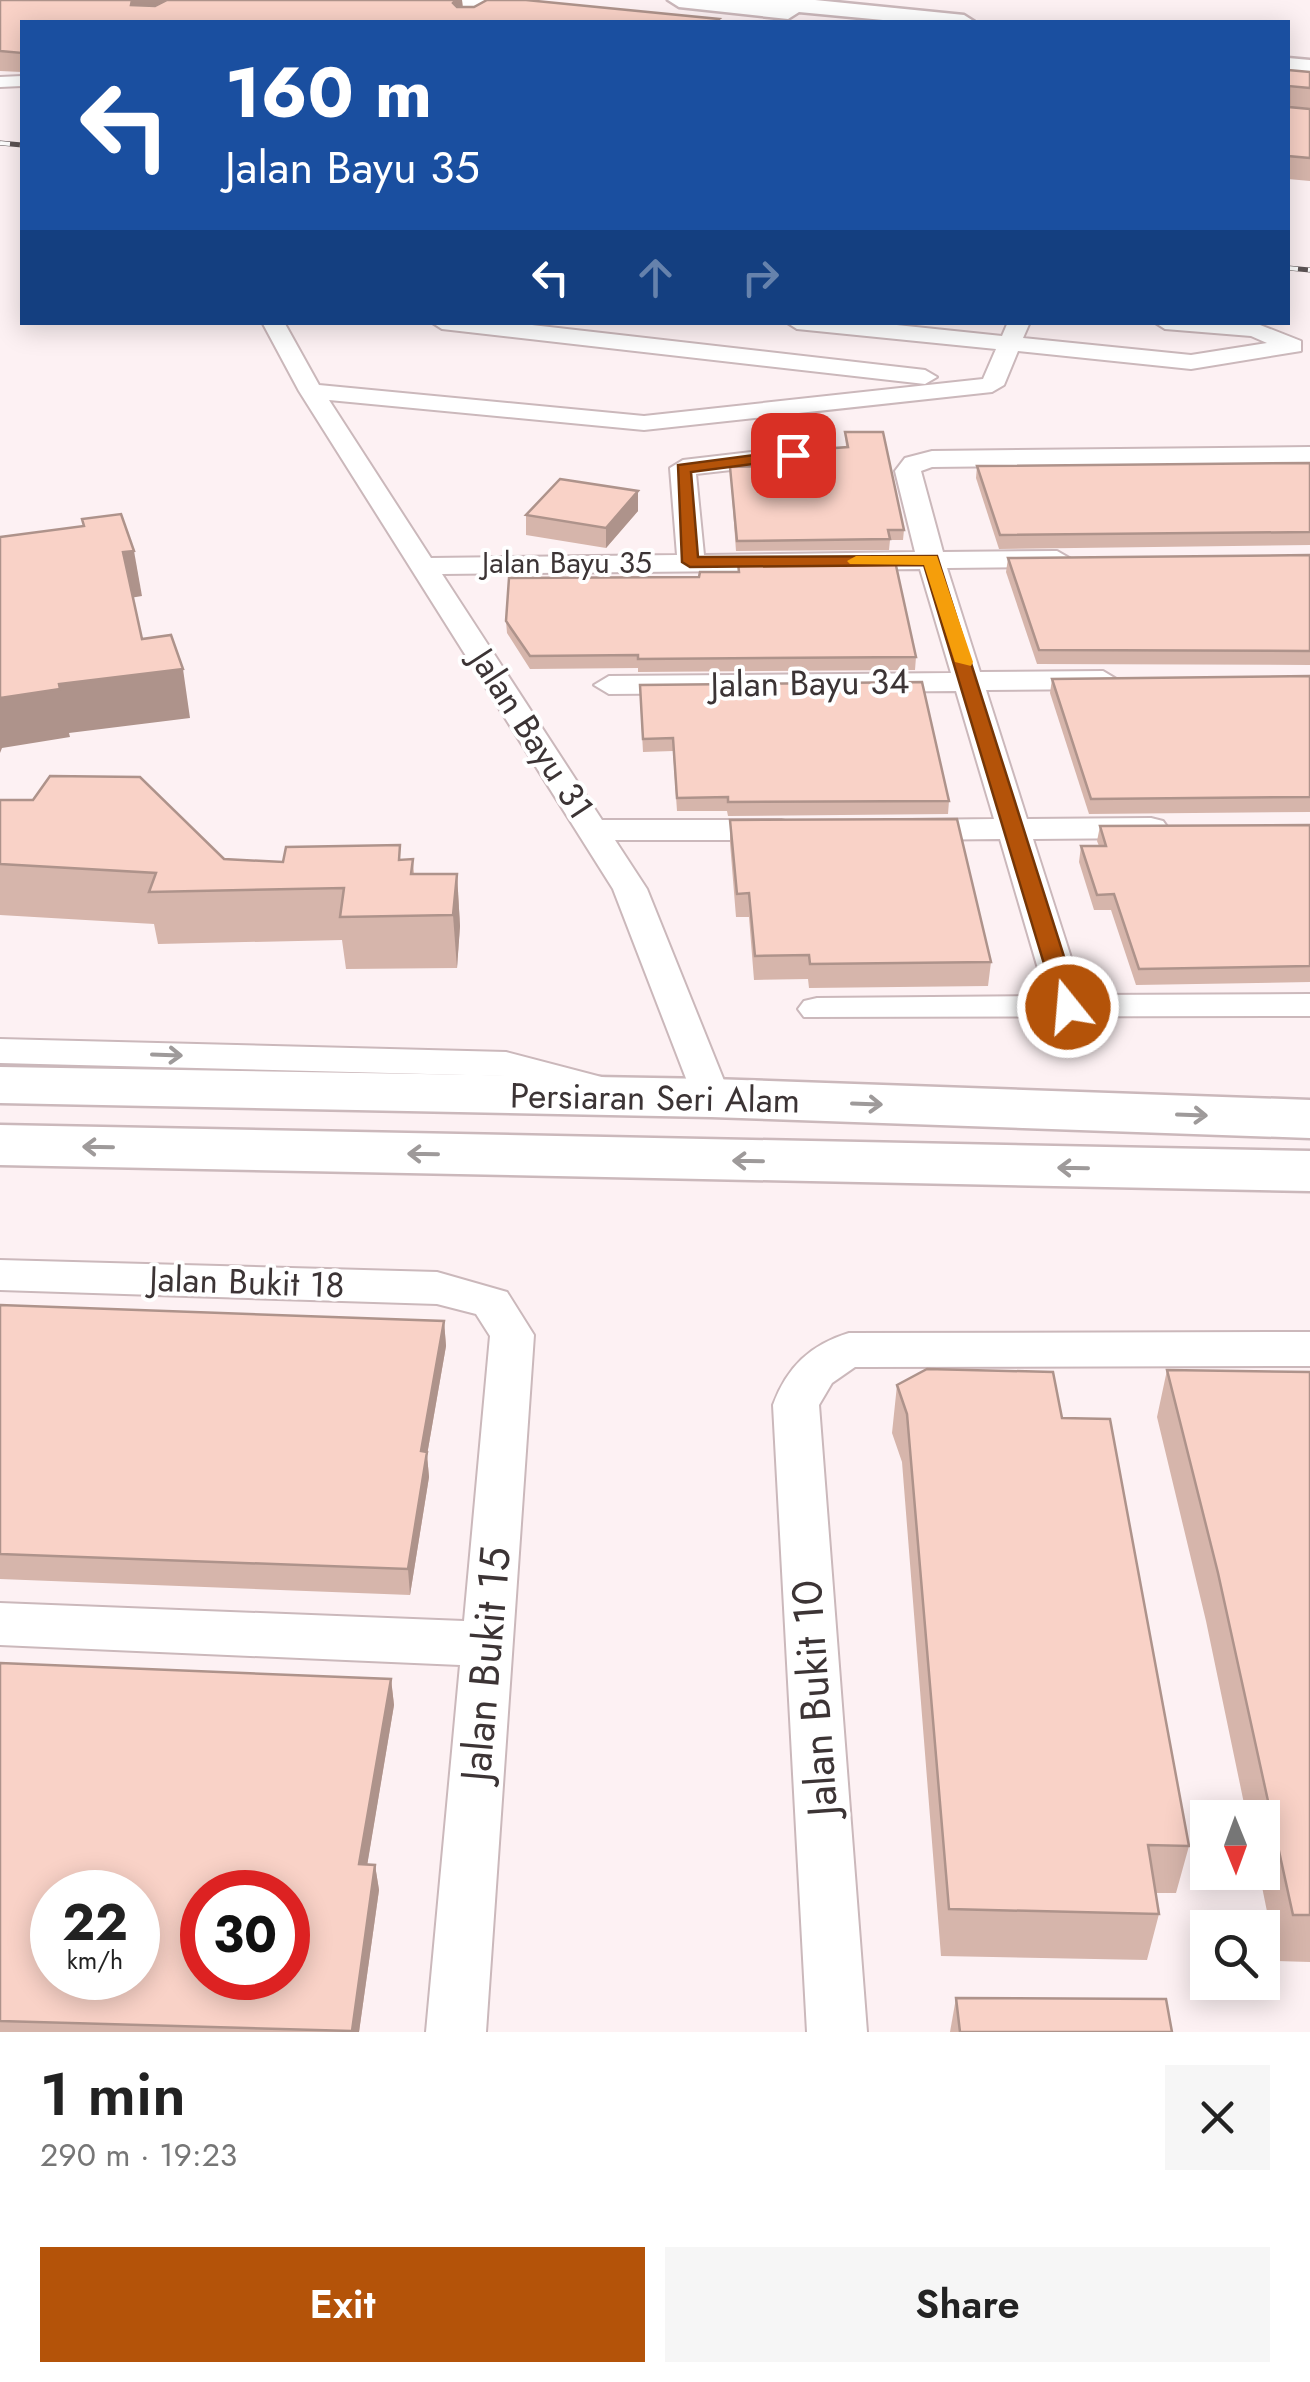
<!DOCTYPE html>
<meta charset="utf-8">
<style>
:root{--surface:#fff;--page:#f6f6f6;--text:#222;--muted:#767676;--accent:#b45309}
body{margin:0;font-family:Jost,sans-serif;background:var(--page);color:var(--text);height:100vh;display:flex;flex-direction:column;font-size:38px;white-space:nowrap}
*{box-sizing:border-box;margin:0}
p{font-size:32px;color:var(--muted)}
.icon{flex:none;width:55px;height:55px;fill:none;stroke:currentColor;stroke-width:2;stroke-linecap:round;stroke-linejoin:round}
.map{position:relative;height:2032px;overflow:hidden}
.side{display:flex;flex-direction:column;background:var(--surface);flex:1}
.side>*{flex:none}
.top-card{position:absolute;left:20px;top:20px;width:1270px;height:305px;border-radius:0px;box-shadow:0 5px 25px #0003;background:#1a4fa0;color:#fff;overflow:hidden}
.needle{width:65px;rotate:179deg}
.fabs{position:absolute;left:1190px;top:1800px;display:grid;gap:20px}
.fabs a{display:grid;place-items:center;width:90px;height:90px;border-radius:0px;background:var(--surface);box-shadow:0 5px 25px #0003;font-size:50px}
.speed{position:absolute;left:30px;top:1870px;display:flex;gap:20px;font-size:50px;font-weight:700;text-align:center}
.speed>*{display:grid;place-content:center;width:130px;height:130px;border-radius:50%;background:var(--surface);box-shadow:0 5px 25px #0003;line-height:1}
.speed small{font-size:25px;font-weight:400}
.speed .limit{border:15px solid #d22;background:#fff;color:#111}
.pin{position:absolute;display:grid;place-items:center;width:85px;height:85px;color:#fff;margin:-42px;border-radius:20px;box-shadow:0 5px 15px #0006}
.me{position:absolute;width:110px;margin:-55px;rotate:343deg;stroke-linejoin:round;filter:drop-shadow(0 0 8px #0008)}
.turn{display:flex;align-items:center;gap:35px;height:210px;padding:0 40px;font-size:45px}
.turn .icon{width:130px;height:130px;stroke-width:2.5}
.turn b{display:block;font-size:70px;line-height:85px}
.lanes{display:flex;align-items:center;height:95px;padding:0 40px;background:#0003;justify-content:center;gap:50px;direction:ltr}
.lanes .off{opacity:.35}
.round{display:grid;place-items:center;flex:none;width:105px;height:105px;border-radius:0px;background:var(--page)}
.head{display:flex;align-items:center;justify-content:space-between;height:170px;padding:0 40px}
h1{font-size:60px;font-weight:600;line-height:75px}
.primary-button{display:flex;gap:20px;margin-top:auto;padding:20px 40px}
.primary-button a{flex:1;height:115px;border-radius:0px;background:var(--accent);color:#fff;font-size:40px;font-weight:600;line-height:115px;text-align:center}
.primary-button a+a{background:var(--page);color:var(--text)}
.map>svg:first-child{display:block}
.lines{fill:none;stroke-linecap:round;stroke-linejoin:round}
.street-casing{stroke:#cbb8bb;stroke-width:4}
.secondary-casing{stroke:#cbb8bb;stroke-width:5}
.primary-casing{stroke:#cbb8bb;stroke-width:5}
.highway-casing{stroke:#cbb8bb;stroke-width:5}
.street{fill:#fff;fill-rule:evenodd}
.secondary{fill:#fff;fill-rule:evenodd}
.primary{fill:#fff;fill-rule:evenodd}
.highway{fill:#fff;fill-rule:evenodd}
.rail-casing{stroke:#5c5354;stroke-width:5}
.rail{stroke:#fff;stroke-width:4;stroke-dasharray:10;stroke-linecap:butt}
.wall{fill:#d6b5ab}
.shaded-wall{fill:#ae938b}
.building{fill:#f9d2c7;stroke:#ae938b;stroke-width:2.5;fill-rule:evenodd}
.oneway{stroke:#9e9a9a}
.route{fill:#b45309;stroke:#753606;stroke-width:2.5}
.slow{fill:#f59e0b}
.labels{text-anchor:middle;stroke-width:8;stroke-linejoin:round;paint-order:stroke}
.far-street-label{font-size:30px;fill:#3c3435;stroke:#fff}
.street-label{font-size:35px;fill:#3c3435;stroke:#fff}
.near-street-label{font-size:42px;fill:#3c3435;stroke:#fff}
</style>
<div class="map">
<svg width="1310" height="2032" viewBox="0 0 1310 2032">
<rect width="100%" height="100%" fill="#fdf1f3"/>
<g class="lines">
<g class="street-casing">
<g id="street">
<polygon points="22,76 22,86 0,87 0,77"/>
<polygon points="262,322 284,322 319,385 644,416 983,379 996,349 797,329 786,322 868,322 1002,336 1008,322 1030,322 1023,338 1191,355 1267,343 1251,336 1165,329 1154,322 1255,323 1301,341 1301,351 1191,369 1018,351 1004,385 992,392 644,430 329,400 431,558 677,555 670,468 683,460 793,447 806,455 793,463 696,474 704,555 915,552 895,471 905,458 932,451 1310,447 1310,463 932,467 921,471 943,552 1057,551 1071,559 1057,567 947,568 980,672 1103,671 1118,680 1103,689 986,690 1027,819 1151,818 1163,821 1168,828 1163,835 1151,838 1033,839 1083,995 1310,994 1310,1016 804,1017 798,1009 804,1001 817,998 1046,996 1000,839 911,840 899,837 894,830 899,823 911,820 994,819 956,691 609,694 594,685 609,676 951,673 920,569 442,574 602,820 781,820 793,823 798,830 793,837 781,840 615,840 647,889 731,1098 725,1107 711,1111 697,1107 613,889 299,391"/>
<polygon points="431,322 505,322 925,370 937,377 925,384 442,329"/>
<polygon points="0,1039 506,1052 613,1080 619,1089 613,1098 599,1102 505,1076 0,1063"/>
<polygon points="0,1260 437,1272 507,1292 534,1335 486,2032 426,2032 460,1665 0,1645 0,1603 464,1621 490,1336 476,1314 437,1304 0,1290"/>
<path d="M1310 1332V1366L855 1367 832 1383 819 1405 867 2032H807L773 1405C787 1367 810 1345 849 1333Z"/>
</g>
</g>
<g class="secondary-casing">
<g id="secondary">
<polygon points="0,1067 711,1079 1310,1100 1310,1138 711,1117 0,1103"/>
<polygon points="0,1125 1310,1151 1310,1191 0,1165"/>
</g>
</g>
<g class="primary-casing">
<polygon id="primary" points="440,0 506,0 633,15 644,22 582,22 451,7"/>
</g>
<g class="highway-casing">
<g id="highway">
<polygon points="668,0 815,0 964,15 975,22 904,22 799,12 788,19 679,7"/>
<polygon points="1288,58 1310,60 1310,74 1288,72"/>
</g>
</g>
<use href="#street" class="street"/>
<use href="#secondary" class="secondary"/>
<use href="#primary" class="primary"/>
<use href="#highway" class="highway"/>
<g class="rail-casing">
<g id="rail">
<polyline points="0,143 22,145"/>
<polyline points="1288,268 1310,270"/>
</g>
</g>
<use href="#rail" class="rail"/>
</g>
<g class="wall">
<polygon points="0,0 462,0 463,7 719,19 719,22 22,22 22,72 0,71"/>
<polygon points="1288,70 1310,72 1310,181 1288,179"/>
<polygon points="845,432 904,530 903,540 890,540 889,550 736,551 730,467 767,466 767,460 846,447"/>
<polygon points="1310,463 1310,545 999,549 976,478 977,466"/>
<polygon points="638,491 638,511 606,548 526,535 526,515"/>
<polygon points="1310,555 1310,665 1037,664 1006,572 1008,558"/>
<polygon points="738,563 916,657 915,670 638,672 638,668 530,669 507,633 506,621 699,577 738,572"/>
<polygon points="1310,676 1310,812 1089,814 1050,693 1052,679"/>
<polygon points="640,697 949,801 948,814 728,816 727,811 677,811 673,751 643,752"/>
<polygon points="0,800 224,859 283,862 413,859 414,874 457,874 460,926 457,968 346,969 342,940 158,944 154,924 0,915"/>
<polygon points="730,820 991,962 988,986 809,988 808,979 754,980 749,917 736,917 730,843"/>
<polygon points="1310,825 1310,982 1136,985 1111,910 1094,910 1079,862 1081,846 1099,846 1097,841 1100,826"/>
<polygon points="0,1305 444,1321 446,1346 427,1455 429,1477 410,1595 0,1579"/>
<polygon points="1167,1370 1310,1372 1310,1962 1277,1961 1259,1872 1262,1872 1262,1818 1247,1818 1206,1621 1157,1417"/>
<polygon points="897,1385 1062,1418 1189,1846 1176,1893 1156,1893 1159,1914 1147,1960 941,1956 902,1462 892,1433"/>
<polygon points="0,1663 391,1679 394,1705 367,1865 375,1865 379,1890 359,2032 0,2032"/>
<polygon points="956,1998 1172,2032 950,2032"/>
</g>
<g class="shaded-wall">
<polygon points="132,0 168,0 135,19 131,5"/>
<polygon points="456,0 462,0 463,14 453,3"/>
<polygon points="638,491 638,511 606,548 606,528"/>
<polygon points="134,551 142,596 130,598 123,552"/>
<polygon points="183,669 190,718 69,733 70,737 2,748 0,753 0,698 59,684"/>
<polygon points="457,874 460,926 457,968 453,915"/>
<polygon points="444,1321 446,1346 427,1455 429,1477 410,1595 408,1569 421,1451"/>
<polygon points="391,1679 394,1705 363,1890 359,1864"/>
<polygon points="375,1865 379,1890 359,2032 352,2032"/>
</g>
<g class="building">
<polygon points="0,0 132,0 131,5 155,6 167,0 456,0 453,3 457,7 474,7 487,0 526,0 719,19 715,22 22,22 22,53 0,51"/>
<polygon points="1288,70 1310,72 1310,88 1289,86 1289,107 1310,109 1310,158 1288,156"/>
<polygon points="845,432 883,432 904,530 888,530 890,539 737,541 730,467 768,466 767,460 794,457 806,450 848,447"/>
<polygon points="1310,463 1310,532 1000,535 977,466"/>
<polygon points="560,479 638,491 606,528 526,515"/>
<polygon points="121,514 134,551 123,552 142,639 171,635 183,669 59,684 60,689 0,698 0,537 84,526 82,519"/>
<polygon points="1310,555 1310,651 1039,650 1008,558"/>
<polygon points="895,561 916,657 638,659 638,655 530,656 506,621 509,578 699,577 700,572 739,572 738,563"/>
<polygon points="1310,676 1310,797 1091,799 1052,679"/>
<polygon points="922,682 949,801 728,802 728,797 677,798 673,738 643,739 640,685"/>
<polygon points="50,776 140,777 224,859 283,862 286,847 400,845 399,860 413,859 411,874 457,874 453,915 340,917 344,888 149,892 156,873 0,864 0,800 33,800"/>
<polygon points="957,819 991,962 810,964 809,955 755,956 749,893 737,894 730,820"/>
<polygon points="1310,825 1310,966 1139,969 1114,894 1097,895 1081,846 1106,846 1100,826"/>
<polygon points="0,1305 444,1321 421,1451 427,1452 408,1569 0,1554"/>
<polygon points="927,1369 1053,1372 1062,1418 1110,1419 1189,1846 1148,1845 1159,1914 949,1909 907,1414 897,1385"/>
<polygon points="1167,1370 1310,1372 1310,1915 1293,1915 1218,1573"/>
<path d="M0 1663 391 1679 359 1864 375 1865 352 2031 0 2021ZM52 1892H138V1978H52ZM202 1892H288V1978H202Z"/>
<polygon points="956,1998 1166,1999 1172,2032 960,2032"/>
</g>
<defs><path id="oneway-shaft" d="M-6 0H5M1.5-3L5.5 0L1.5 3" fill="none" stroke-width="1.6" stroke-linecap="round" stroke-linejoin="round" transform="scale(2.5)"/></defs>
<g class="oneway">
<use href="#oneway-shaft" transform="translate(167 1055) rotate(2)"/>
<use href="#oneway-shaft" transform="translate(867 1104) rotate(2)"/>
<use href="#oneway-shaft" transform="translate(1192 1115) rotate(2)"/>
<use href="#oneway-shaft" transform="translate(98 1147) rotate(-179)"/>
<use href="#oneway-shaft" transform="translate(423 1154) rotate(-179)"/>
<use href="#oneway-shaft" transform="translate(748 1161) rotate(-179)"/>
<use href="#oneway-shaft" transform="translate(1073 1168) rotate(-179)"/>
</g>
<polygon class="route" points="793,450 799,452 799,458 691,472 698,557 937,556 1080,1007 1076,1012 1068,1014 1057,1007 924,565 690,567 682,562 678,465"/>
<polygon class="slow" points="856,556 937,556 973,662 971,666 955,662 924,565 850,564 847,561"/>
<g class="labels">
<g class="far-street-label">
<text x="567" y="573">Jalan Bayu 35</text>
</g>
<g class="street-label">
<text transform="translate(810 683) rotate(-1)" y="12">Jalan Bayu 34</text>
<text transform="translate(532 734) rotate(57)" y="12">Jalan Bayu 31</text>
<text transform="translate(655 1098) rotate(1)" y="12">Persiaran Seri Alam</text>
<text transform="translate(247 1282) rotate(2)" y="12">Jalan Bukit 18</text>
</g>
<g class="near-street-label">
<text transform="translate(485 1664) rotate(-85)" y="15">Jalan Bukit 15</text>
<text transform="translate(814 1698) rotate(-94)" y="15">Jalan Bukit 10</text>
</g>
</g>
</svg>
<div class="fabs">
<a><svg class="needle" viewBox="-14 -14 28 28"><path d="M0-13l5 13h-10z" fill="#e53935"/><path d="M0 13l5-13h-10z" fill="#767676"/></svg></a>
<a><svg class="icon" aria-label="search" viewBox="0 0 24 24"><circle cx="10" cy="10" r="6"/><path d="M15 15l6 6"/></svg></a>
</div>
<div class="speed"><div>22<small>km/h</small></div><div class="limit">30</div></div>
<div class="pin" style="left:793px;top:455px;background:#d93025"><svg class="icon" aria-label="arrive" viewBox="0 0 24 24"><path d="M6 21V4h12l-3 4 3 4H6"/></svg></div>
<svg class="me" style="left:1068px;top:1007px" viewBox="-20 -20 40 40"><circle r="17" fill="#b45309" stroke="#fff" stroke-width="3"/><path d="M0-11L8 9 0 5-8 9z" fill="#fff"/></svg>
<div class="top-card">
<div class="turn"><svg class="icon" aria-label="left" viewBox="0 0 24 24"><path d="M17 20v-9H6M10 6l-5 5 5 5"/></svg><div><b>160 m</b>Jalan Bayu 35</div></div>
<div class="lanes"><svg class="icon" aria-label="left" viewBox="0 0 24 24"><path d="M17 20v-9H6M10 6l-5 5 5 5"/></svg><svg class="icon off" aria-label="ahead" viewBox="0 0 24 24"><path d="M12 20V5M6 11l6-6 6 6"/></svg><svg class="icon off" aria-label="right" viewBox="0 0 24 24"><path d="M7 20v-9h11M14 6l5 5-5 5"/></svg></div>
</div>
</div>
<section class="side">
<div class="head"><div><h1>1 min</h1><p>290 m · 19:23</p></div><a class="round"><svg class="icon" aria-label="close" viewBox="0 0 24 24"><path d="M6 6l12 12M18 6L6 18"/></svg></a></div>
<div class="primary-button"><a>Exit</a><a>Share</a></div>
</section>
